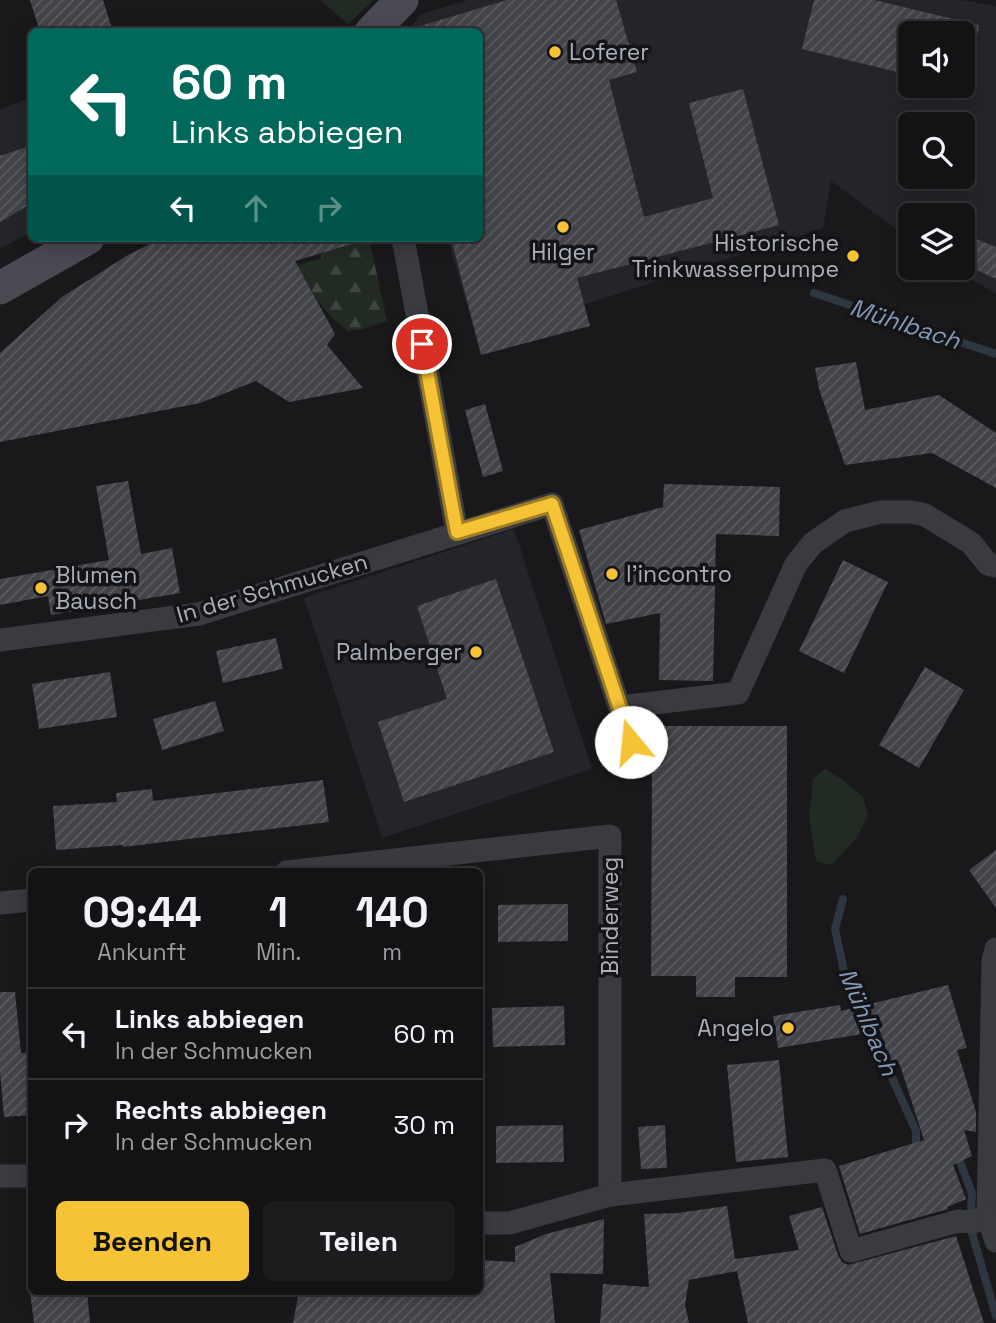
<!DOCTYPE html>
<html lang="de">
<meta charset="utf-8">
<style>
:root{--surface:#131315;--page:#1c1c1e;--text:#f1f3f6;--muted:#9d9ea0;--line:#323234;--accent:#f6c336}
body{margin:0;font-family:"Space Grotesk",sans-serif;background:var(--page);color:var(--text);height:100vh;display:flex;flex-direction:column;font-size:26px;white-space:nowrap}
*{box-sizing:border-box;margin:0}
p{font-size:23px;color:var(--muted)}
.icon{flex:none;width:38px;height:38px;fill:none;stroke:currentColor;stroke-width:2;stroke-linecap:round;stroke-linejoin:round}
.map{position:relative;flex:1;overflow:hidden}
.side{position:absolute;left:28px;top:868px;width:455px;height:427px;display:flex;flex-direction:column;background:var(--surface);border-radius:10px;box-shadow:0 4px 18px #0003,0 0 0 2px var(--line)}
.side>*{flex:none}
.hud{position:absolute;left:28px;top:28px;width:455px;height:214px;border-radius:10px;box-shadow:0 4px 18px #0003,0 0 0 2px var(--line);background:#00695c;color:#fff;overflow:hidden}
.fabs{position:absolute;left:898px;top:21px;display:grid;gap:14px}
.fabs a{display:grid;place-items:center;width:77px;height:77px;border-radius:10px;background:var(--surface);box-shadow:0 4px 18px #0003,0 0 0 2px var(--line);font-size:35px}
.pin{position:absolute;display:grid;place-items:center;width:60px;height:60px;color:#fff;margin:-30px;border:4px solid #fff;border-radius:50%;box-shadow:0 2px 7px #0007}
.me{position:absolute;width:77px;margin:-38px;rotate:343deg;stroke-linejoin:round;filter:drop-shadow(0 0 5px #0008)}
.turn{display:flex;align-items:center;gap:24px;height:147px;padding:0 28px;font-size:32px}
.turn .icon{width:91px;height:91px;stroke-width:2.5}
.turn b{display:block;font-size:49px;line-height:60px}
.lanes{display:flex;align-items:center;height:66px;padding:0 28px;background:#0003;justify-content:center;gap:35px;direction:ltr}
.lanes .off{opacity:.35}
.eta{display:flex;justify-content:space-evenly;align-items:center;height:119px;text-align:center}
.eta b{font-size:42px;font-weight:700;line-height:49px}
.cta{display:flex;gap:14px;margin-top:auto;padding:14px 28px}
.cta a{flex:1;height:80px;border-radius:10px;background:var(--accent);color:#111;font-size:28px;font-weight:700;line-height:80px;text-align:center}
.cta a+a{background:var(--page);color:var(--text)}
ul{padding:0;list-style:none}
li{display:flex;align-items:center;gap:21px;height:91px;padding:0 28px;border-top:2px solid var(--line)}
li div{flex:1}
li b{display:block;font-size:26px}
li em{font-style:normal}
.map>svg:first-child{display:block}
.built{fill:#252529;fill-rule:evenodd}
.forest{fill:url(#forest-firs)}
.park{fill:#212a23}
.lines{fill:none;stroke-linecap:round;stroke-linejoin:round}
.stream{stroke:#2e3740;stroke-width:8}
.building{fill:url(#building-hatch)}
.street{stroke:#3a3b41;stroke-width:23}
.secondary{stroke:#484951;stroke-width:33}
.route-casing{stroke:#a07f23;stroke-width:18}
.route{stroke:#f6c336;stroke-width:12}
.poi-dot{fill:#f6c336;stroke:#141417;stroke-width:2.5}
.labels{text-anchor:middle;stroke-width:7;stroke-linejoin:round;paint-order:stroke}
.poi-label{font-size:23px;fill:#abafbb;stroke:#141417;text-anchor:start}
.street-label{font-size:23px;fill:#abafbb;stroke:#141417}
.water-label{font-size:24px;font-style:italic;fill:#829ab7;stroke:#141417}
</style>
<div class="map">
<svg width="996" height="1323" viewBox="0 0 996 1323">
<defs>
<pattern id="forest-firs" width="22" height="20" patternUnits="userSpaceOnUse" patternTransform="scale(1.75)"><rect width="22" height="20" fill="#212a23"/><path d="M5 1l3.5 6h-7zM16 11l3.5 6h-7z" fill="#3f4641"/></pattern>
<pattern id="building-hatch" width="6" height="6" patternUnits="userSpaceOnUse" patternTransform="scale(1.75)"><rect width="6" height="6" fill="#434449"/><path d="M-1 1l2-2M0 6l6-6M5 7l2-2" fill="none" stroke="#5b5c61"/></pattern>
</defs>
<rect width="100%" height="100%" fill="#19191c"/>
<g class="built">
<path d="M468 0H961L996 6V294L951 268H962V215H910V240L831 181 823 228 477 339 447 238H480V32H408L421 14ZM910 33H962V86H910ZM910 124H962V177H910Z"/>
<polygon points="31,97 31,232 0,249 0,110"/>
<polygon points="514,529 592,769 382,838 304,598"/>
</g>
<path class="forest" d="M321 238H369L387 321 363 329 348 331C323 313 312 292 298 265L321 258Z"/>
<g class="park">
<polygon points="320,0 374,0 348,24"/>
<polygon points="825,769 843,780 863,797 868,815 858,836 832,865 816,861 809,816 813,779"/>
</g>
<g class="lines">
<g class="stream">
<polyline points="814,293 996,354"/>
<polyline points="843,899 835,929 844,971 916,1131 916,1142"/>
<polyline points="960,1162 972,1193 970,1226 996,1316"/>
</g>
</g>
<g class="building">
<polygon points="30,0 103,0 113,32 40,32"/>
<polygon points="507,0 616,0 637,72 609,80 644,217 713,198 689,103 743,89 779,225 577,278 590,326 481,355 451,238 480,238 480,32 421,32 420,26"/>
<polygon points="814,0 874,0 979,25 978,33 910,33 910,75 802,49"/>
<polygon points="32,145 32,203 0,222 0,156"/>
<polygon points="962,233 996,247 996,279 962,263"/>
<polygon points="162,238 351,238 352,244 295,261 335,334 327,345 363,388 289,402 256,381 200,403 0,442 0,353 62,297 128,255"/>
<polygon points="856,362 865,410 939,395 996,433 996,488 932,453 845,465 819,389 815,368"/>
<polygon points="485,404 503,471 483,477 465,410"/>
<polygon points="128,481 141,554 172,548 180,593 51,615 48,596 0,605 0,579 109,560 96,486"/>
<polygon points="664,484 780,487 779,536 716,534 713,681 659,680 660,613 606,624 579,530 663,507"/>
<polygon points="843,560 888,582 844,673 799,651"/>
<polygon points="496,579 554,752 404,802 378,722 447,699 417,606"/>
<polygon points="276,638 283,669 223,683 216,651"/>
<polygon points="925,667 964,690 919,768 879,745"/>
<polygon points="110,672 117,717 39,729 32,684"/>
<polygon points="215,701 224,731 162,750 153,719"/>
<polygon points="652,726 787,726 787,977 735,977 735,997 696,997 696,976 651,976 652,768 662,764 666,757 662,744 652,740"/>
<polygon points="323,780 329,822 123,847 123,845 56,850 53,806 117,802 116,793 152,789 153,801"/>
<polygon points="996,850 996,908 969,870"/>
<polygon points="568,904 568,941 498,942 498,905"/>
<polygon points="948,985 967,1048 957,1050 976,1112 976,1132 964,1130 972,1156 953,1165 966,1199 947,1207 948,1209 860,1234 839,1166 924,1140 900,1065 892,1067 880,1031 778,1048 773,1016 840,1005 841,1011"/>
<polygon points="0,992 15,992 21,1053 32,1052 32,1115 4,1117 0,1072"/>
<polygon points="564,1006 565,1045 493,1047 492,1008"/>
<polygon points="779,1060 788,1157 736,1162 727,1065"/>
<polygon points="563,1125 564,1162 496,1163 496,1126"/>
<polygon points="665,1125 667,1168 641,1169 638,1127"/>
<polygon points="727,1206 735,1259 799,1250 789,1216 822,1207 838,1255 842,1262 848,1265 956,1236 984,1323 748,1323 737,1271 689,1280 685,1305 689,1323 600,1323 603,1284 649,1287 644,1214 678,1213"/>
<polygon points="604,1219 603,1274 550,1273 555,1323 293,1323 299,1292 480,1292 480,1260 515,1262 515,1247 546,1234"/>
<polygon points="30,1292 87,1292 90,1323 34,1323"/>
</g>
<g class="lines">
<g class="street">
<polyline points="403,238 457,532"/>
<polyline points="0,640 199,614 552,504 631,742 644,752 652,754"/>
<polyline points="620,707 738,693 796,564 813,543 845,521 880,512 912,512 925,515 971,543 988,564 996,566"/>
<polyline points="287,872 610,836 610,1195"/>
<polyline points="0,903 32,900"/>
<polyline points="0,1176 32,1176"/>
<polyline points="480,1223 510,1223 610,1195 825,1170 851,1251 958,1221 973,1222 988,1217 993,961 996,949"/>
<polyline points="996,1226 988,1217 996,1241"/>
</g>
<g class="secondary">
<polyline points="371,32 402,0"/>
<polyline points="0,288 88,238"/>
</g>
</g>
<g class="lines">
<g class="route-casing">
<polyline id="route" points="422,344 457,532 552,504 631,742"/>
</g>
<use href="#route" class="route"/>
</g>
<g class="poi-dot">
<circle cx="555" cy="52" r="7"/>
<circle cx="563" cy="227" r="7"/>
<circle cx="853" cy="256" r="7"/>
<circle cx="612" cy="574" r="7"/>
<circle cx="41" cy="588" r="7"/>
<circle cx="476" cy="652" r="7"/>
<circle cx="788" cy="1028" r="7"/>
</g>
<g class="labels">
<g class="poi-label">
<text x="569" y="60">Loferer</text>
<text x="839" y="251" text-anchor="end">Historische<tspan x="839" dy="26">Trinkwasserpumpe</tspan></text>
<text x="563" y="260" text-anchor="middle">Hilger</text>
<text x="626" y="582">l'incontro</text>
<text x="55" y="583">Blumen<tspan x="55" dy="26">Bausch</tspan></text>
<text x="462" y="660" text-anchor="end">Palmberger</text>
<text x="774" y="1036" text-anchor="end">Angelo</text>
</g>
<g class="street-label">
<text transform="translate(272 588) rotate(-16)" y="8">In der Schmucken</text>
<text transform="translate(610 916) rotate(-90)" y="8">Binderweg</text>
</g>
<g class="water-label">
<text transform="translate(905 324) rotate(18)" y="8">Mühlbach</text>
<text transform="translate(868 1022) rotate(67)" y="8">Mühlbach</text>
</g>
</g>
</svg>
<div class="fabs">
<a><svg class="icon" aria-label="sound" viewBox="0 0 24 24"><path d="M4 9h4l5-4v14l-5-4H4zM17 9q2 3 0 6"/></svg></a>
<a><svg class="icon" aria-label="search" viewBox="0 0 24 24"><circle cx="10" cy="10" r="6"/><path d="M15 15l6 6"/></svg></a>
<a><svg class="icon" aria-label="layers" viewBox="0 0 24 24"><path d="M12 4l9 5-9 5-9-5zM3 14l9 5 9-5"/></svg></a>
</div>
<div class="pin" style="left:422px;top:344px;background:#d93025"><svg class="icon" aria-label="arrive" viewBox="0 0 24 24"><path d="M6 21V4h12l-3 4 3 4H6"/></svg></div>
<svg class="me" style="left:631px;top:742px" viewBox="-20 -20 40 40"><circle r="19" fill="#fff"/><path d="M0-13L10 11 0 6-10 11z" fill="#f6c336"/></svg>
<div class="hud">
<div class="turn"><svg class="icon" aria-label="left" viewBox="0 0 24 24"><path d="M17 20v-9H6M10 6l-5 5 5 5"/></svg><div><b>60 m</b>Links abbiegen</div></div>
<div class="lanes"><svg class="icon" aria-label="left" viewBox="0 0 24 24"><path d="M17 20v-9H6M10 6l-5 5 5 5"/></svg><svg class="icon off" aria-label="ahead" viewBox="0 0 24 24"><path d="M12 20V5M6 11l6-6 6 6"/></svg><svg class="icon off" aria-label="right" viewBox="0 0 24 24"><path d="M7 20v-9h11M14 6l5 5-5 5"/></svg></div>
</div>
<section class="side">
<div class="eta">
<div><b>09:44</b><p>Ankunft</p></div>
<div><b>1</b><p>Min.</p></div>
<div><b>140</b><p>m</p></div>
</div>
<ul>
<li><svg class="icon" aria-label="left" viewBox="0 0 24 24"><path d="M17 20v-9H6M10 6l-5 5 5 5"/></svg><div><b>Links abbiegen</b><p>In der Schmucken</p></div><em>60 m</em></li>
<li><svg class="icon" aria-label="right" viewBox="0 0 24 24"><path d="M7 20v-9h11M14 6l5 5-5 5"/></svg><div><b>Rechts abbiegen</b><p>In der Schmucken</p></div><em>30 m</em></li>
</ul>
<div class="cta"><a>Beenden</a><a>Teilen</a></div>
</section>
</div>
